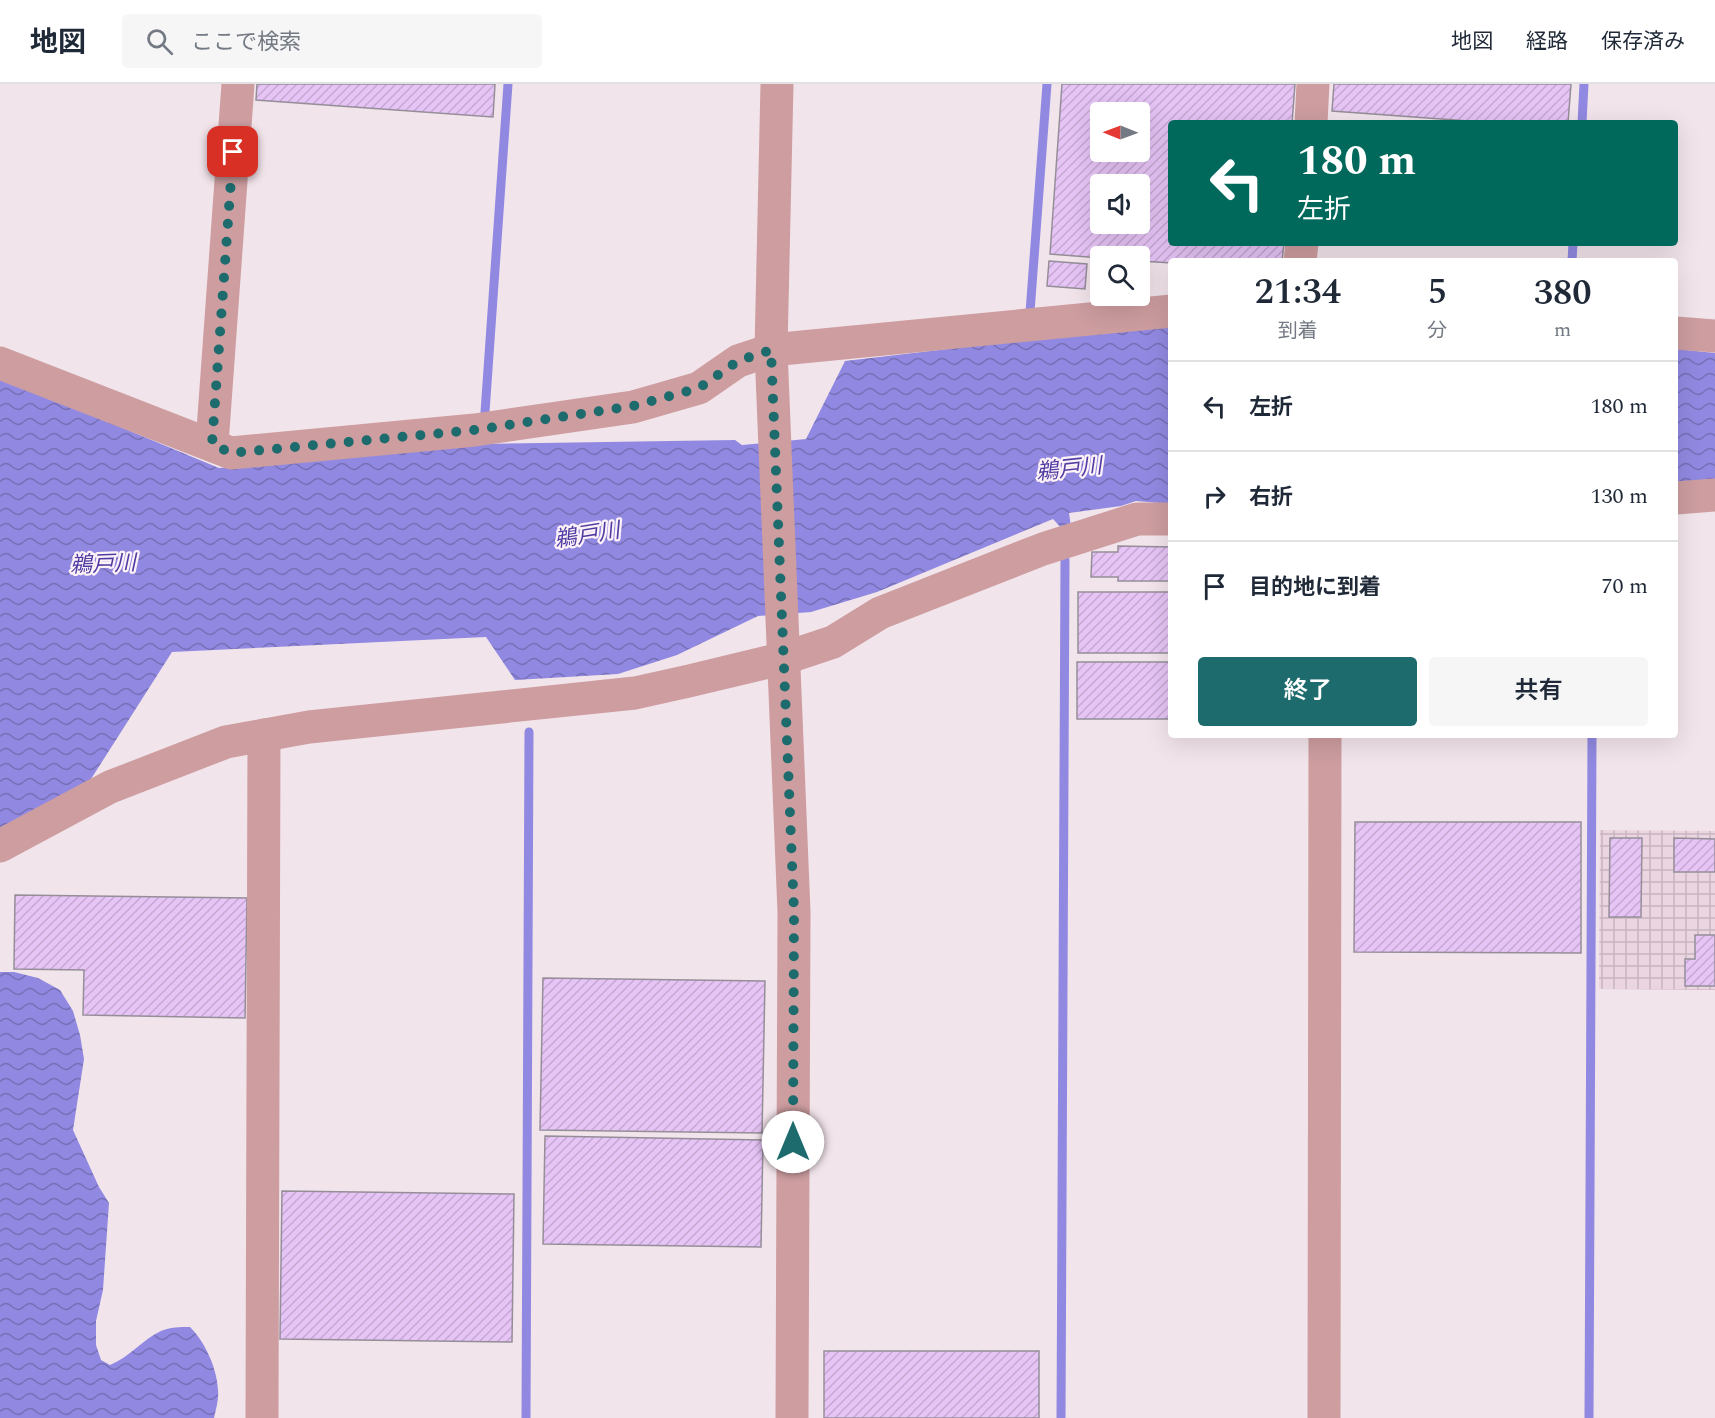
<!DOCTYPE html>
<html lang="ja">
<meta charset="utf-8">
<style>
:root{--surface:#fff;--page:#f6f6f7;--text:#1f2937;--muted:#747a83;--line:#e0e1e3;--accent:#1e6b6d}
body{margin:0;font-family:Spectral,"Noto Sans JP",serif;background:var(--page);color:var(--text);height:100vh;display:flex;flex-direction:column;font-size:22px;white-space:nowrap}
*{box-sizing:border-box;margin:0}
p{font-size:20px;color:var(--muted)}
.icon{flex:none;width:33px;height:33px;fill:none;stroke:currentColor;stroke-width:2;stroke-linecap:round;stroke-linejoin:round}
.map{position:relative;flex:1;overflow:hidden}
.panel{position:absolute;left:1168px;top:174px;width:510px;height:480px;display:flex;flex-direction:column;background:var(--surface);border-radius:6px;box-shadow:0 6px 24px #0002}
.panel>*{flex:none}
.top-card{position:absolute;left:1168px;top:36px;width:510px;height:126px;border-radius:6px;box-shadow:0 6px 24px #0002;background:#00695c;color:#fff;overflow:hidden}
.needle{width:39px;rotate:271deg}
.fabs{position:absolute;left:1090px;top:18px;display:grid;gap:12px}
.fabs a{display:grid;place-items:center;width:60px;height:60px;border-radius:6px;background:var(--surface);box-shadow:0 6px 24px #0002;font-size:30px}
.pin{position:absolute;display:grid;place-items:center;width:51px;height:51px;color:#fff;margin:-26px;border-radius:12px;box-shadow:0 3px 9px #0006}
.me{position:absolute;width:66px;margin:-33px;rotate:0deg;stroke-linejoin:round;filter:drop-shadow(0 0 4px #0008)}
.turn{display:flex;align-items:center;gap:21px;height:126px;padding:0 30px;font-size:27px}
.turn .icon{width:78px;height:78px;stroke-width:2.5}
.turn b{display:block;font-size:42px;line-height:51px}
.eta{display:flex;justify-content:space-evenly;align-items:center;height:102px;text-align:center}
.eta b{font-size:36px;font-weight:600;line-height:42px}
.primary-button{display:flex;gap:12px;margin-top:auto;padding:12px 30px}
.primary-button a{flex:1;height:69px;border-radius:6px;background:var(--accent);color:#fff;font-size:24px;font-weight:600;line-height:69px;text-align:center}
.primary-button a+a{background:var(--page);color:var(--text)}
ul{padding:0;list-style:none}
li{display:flex;align-items:center;gap:18px;height:90px;padding:0 30px;border-top:2px solid var(--line)}
li div{flex:1}
li b{display:block;font-size:22px}
li em{font-style:normal}
header{display:flex;align-items:center;gap:36px;box-sizing:border-box;height:84px;padding:0 30px;background:var(--surface);border-bottom:2px solid var(--line)}
header strong{font-size:28px}
nav{display:flex;gap:33px;margin-inline-start:auto;font-size:21px}
.search{width:420px;height:54px;background:var(--page);display:flex;align-items:center;gap:15px;box-sizing:border-box;padding:0 21px;border-radius:6px;color:var(--muted);font-size:22px}
.map>svg:first-child{display:block}
.industrial{fill:url(#industrial-grid)}
.water{fill:url(#water-waves)}
.lines{fill:none;stroke-linecap:round;stroke-linejoin:round}
.stream{stroke:#9189e1;stroke-width:9}
.building{fill:url(#building-hatch);stroke:#958e99;stroke-width:1.5;fill-rule:evenodd}
.minor{stroke:#cd9da0;stroke-width:33}
.route{stroke:#1e6b6d;stroke-width:10;stroke-dasharray:0 18}
.labels{text-anchor:middle;stroke-width:4.5;stroke-linejoin:round;paint-order:stroke}
.water-label{font-size:22px;font-style:italic;fill:#4f3ca3;stroke:#fdf2f8}
</style>
<header>
<strong>地図</strong>
<div class="search"><svg class="icon" aria-label="search" viewBox="0 0 24 24"><circle cx="10" cy="10" r="6"/><path d="M15 15l6 6"/></svg>ここで検索</div>
<nav><a>地図</a><a>経路</a><a>保存済み</a></nav>
</header>
<div class="map">
<svg width="1715" height="1334" viewBox="0 0 1715 1334">
<defs>
<pattern id="industrial-grid" width="8" height="8" patternUnits="userSpaceOnUse" patternTransform="scale(1.5)"><rect width="8" height="8" fill="#ebd5e1"/><path d="M0 4h8M4 0v8" fill="none" stroke="#c9b6c0"/></pattern>
<pattern id="water-waves" width="16" height="10" patternUnits="userSpaceOnUse" patternTransform="scale(1.5)"><rect width="16" height="10" fill="#9189e1"/><path d="M0 5q4-4 8 0t8 0" fill="none" stroke="#766fb6"/></pattern>
<pattern id="building-hatch" width="6" height="6" patternUnits="userSpaceOnUse" patternTransform="scale(1.5)"><rect width="6" height="6" fill="#e6c4f6"/><path d="M-1 1l2-2M0 6l6-6M5 7l2-2" fill="none" stroke="#c5a8d2"/></pattern>
</defs>
<rect width="100%" height="100%" fill="#f2e4eb"/>
<polygon class="industrial" points="1600,746 1715,747 1715,906 1599,905"/>
<g class="water">
<polygon points="1171,239 1171,420 1136,417 1121,422 1069,429 1071,443 1063,446 1053,435 877,508 811,528 758,532 677,571 618,590 515,596 486,553 172,568 91,695 0,745 0,293 219,384 484,360 735,356 742,361 806,355 845,277"/>
<polygon points="1676,265 1715,269 1715,395 1676,398"/>
<path d="M0 888H14L38 894 60 906 73 927 80 951 84 975 73 1046 99 1103 109 1119 103 1206 96 1237V1261L101 1276 110 1281C130 1273 143 1255 161 1247 170 1243 180 1243 190 1243 205 1258 217 1284 218 1306 219 1315 216 1325 214 1334H0Z"/>
</g>
<g class="lines">
<g class="stream">
<polyline points="1582,39 1584,0"/>
<polyline points="1572,177 1573,159"/>
<polyline points="1030,228 1047,0"/>
<polyline points="485,328 508,0"/>
<polyline points="526,1334 529,648"/>
<polyline points="1061,1334 1065,476"/>
<polyline points="1589,1334 1592,651"/>
</g>
</g>
<g class="building">
<polygon points="257,0 495,0 493,33 256,16"/>
<path d="M1062 0H1295L1292 39H1172V159H1284L1282 177H1172V179L1140 177V172L1101 174 1050 170ZM1101 28H1140V68H1101ZM1101 100H1140V140H1101Z"/>
<polygon points="1334,0 1571,0 1568,39 1496,39 1332,27"/>
<polygon points="1049,177 1087,180 1085,205 1047,202"/>
<polygon points="1118,462 1172,463 1172,497 1118,497 1118,493 1091,493 1092,468 1118,468"/>
<rect x="1078" y="508" width="94" height="61"/>
<rect x="1077" y="578" width="95" height="57"/>
<polygon points="1355,738 1581,738 1581,869 1354,868"/>
<polygon points="1610,754 1642,754 1641,833 1609,833"/>
<polygon points="1674,754 1715,755 1715,788 1674,788"/>
<polygon points="15,811 247,814 245,934 83,931 84,886 14,885"/>
<polygon points="1695,851 1715,851 1715,902 1685,902 1685,875 1695,875"/>
<polygon points="543,894 765,897 762,1049 540,1046"/>
<polygon points="545,1052 763,1056 761,1163 543,1160"/>
<polygon points="282,1107 514,1110 512,1258 280,1255"/>
<rect x="824" y="1267" width="215" height="67"/>
</g>
<g class="lines">
<g class="minor">
<polyline points="777,0 771,266 794,828 792,1334"/>
<polyline points="1311,39 1313,0"/>
<polyline points="1300,177 1302,159"/>
<polyline points="1676,249 1715,252"/>
<polyline points="0,279 231,369 475,346 633,323 699,304 738,277 771,266 1172,227"/>
<polyline points="212,360 238,0"/>
<polyline points="1676,414 1715,411"/>
<polyline points="0,762 110,703 226,658 309,643 635,609 689,597 785,574 833,558 880,529 1043,465 1137,435 1172,435"/>
<polyline points="262,1334 264,651"/>
<polyline points="1324,1334 1325,651"/>
</g>
</g>
<g class="lines">
<polyline class="route" points="233,68 212,360 231,369 475,346 633,322 699,304 738,277 771,266 794,828 793,1058"/>
</g>
<g class="labels">
<g class="water-label">
<text transform="translate(1069 384) rotate(-6)" y="8">鵜戸川</text>
<text transform="translate(587 450) rotate(-9)" y="8">鵜戸川</text>
<text transform="translate(103 479) rotate(-2)" y="8">鵜戸川</text>
</g>
</g>
</svg>
<div class="fabs">
<a><svg class="needle" viewBox="-14 -14 28 28"><path d="M0-13l5 13h-10z" fill="#e53935"/><path d="M0 13l5-13h-10z" fill="#747a83"/></svg></a>
<a><svg class="icon" aria-label="sound" viewBox="0 0 24 24"><path d="M4 9h4l5-4v14l-5-4H4zM17 9q2 3 0 6"/></svg></a>
<a><svg class="icon" aria-label="search" viewBox="0 0 24 24"><circle cx="10" cy="10" r="6"/><path d="M15 15l6 6"/></svg></a>
</div>
<div class="pin" style="left:233px;top:68px;background:#d93025"><svg class="icon" aria-label="arrive" viewBox="0 0 24 24"><path d="M6 21V4h12l-3 4 3 4H6"/></svg></div>
<svg class="me" style="left:793px;top:1058px" viewBox="-20 -20 40 40"><circle r="19" fill="#fff"/><path d="M0-13L10 11 0 6-10 11z" fill="#1e6b6d"/></svg>
<div class="top-card">
<div class="turn"><svg class="icon" aria-label="left" viewBox="0 0 24 24"><path d="M17 20v-9H6M10 6l-5 5 5 5"/></svg><div><b>180 m</b>左折</div></div>
</div>
<section class="panel">
<div class="eta">
<div><b>21:34</b><p>到着</p></div>
<div><b>5</b><p>分</p></div>
<div><b>380</b><p>m</p></div>
</div>
<ul>
<li><svg class="icon" aria-label="left" viewBox="0 0 24 24"><path d="M17 20v-9H6M10 6l-5 5 5 5"/></svg><div><b>左折</b></div><em>180 m</em></li>
<li><svg class="icon" aria-label="right" viewBox="0 0 24 24"><path d="M7 20v-9h11M14 6l5 5-5 5"/></svg><div><b>右折</b></div><em>130 m</em></li>
<li><svg class="icon" aria-label="arrive" viewBox="0 0 24 24"><path d="M6 21V4h12l-3 4 3 4H6"/></svg><div><b>目的地に到着</b></div><em>70 m</em></li>
</ul>
<div class="primary-button"><a>終了</a><a>共有</a></div>
</section>
</div>
